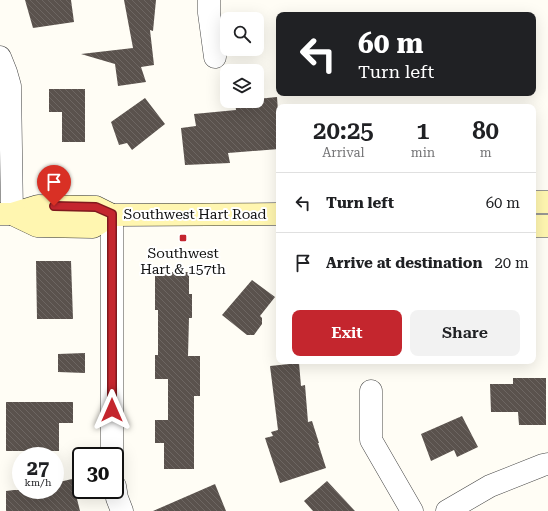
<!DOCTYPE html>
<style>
:root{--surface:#fff;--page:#f2f2f2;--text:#202124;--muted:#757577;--line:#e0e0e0;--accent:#c4262e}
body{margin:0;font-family:"Roboto Serif",serif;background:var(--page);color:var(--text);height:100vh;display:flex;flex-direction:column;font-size:15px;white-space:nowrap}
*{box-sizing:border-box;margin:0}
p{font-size:13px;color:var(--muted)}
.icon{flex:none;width:22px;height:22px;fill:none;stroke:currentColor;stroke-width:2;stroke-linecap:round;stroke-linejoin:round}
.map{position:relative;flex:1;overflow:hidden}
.sheet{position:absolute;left:276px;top:104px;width:260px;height:260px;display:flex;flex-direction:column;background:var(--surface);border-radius:8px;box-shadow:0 4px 16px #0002}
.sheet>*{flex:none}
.guide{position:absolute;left:276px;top:12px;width:260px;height:84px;border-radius:8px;box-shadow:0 4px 16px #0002;background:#202124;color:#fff;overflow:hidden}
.buttons{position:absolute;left:220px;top:12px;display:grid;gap:8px}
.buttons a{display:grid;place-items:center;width:44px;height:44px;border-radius:8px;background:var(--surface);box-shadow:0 4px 16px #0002;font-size:20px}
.speed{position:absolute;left:12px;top:447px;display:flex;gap:8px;font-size:20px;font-weight:700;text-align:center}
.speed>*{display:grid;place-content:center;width:52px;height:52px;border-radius:50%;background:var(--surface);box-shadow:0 4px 16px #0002;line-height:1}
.speed small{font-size:10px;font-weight:400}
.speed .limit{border:2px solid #111;border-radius:6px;background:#fff;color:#111}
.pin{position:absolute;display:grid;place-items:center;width:34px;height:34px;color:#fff;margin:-41px -17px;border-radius:50% 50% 50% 0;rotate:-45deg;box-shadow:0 0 4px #0007}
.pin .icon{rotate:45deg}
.me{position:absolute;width:44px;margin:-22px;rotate:0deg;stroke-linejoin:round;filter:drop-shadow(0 0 3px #0008)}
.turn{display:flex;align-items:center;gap:14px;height:84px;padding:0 16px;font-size:18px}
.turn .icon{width:52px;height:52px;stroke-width:2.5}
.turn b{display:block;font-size:28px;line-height:34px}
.eta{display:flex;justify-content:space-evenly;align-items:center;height:68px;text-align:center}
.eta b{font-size:24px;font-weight:600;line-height:28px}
.cta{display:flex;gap:8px;margin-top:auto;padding:8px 16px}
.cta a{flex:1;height:46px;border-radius:8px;background:var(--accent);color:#fff;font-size:16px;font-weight:600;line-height:46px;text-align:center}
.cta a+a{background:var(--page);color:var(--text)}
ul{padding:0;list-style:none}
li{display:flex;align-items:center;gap:12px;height:60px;padding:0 16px;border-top:1px solid var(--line)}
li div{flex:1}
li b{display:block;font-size:15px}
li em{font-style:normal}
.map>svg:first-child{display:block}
.building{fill:url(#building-back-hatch)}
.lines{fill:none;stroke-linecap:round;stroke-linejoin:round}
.street-casing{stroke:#444;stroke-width:23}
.secondary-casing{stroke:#333;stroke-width:23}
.street{stroke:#fff;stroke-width:22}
.secondary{stroke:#fff6b0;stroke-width:22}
.route-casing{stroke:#7f191e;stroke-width:10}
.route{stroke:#c4262e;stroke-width:7}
.poi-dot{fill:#c4262e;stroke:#fff;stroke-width:1.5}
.labels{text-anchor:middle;stroke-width:4;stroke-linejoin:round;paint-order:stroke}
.street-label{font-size:14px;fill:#111;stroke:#fff}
.poi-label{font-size:14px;fill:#111;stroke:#fff}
</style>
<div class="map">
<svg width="548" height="511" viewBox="0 0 548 511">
<defs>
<pattern id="building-back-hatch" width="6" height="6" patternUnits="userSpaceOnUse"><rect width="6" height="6" fill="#5a524d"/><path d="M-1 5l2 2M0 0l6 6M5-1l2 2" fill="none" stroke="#6d6662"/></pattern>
</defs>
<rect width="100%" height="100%" fill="#fffdf5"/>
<g class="building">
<polygon points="25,0 71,0 74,22 33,28"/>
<polygon points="124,0 156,0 153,31 150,30 154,65 141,67 146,82 118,86 115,64 81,54 133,48"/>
<polygon points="49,89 85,89 85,142 62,142 62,112 49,112"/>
<polygon points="277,97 279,125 279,149 228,153 230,163 185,165 181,128 196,126 194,114 236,110 235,102 257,101 257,99"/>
<polygon points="145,98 165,124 132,150 127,143 119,145 111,122"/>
<polygon points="36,261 71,261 73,319 37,319"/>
<polygon points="155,272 189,272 189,294 192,294 192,318 189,318 188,356 200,356 200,396 194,396 194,469 164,469 164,443 155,443 155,420 168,420 168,379 155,379 155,355 158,355 158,310 155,310"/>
<polygon points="252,280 275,297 260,316 262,318 262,324 254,335 247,335 222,315"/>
<polygon points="85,353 85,373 58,372 58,354"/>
<polygon points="299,363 301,386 305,385 308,422 312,421 319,443 318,443 326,468 280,483 265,438 273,436 271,432 278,430 270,366"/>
<polygon points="513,378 546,378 546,425 519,425 518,412 491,412 490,384 513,384"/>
<polygon points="6,402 73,402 73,423 59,423 59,451 6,451"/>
<polygon points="462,416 478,447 457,457 454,450 431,461 421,434"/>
<polygon points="72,479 80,511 6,511 6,491 14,490 55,490 55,483"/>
<polygon points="327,481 355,511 313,511 304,501"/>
<polygon points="215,484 226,511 153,511"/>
</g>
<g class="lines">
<g class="street-casing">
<g id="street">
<polyline points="209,0 209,13 215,57"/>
<polyline points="0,57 6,72 10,86 12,214"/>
<polyline points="112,215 112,456"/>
<polyline points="371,391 371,440 412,511"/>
<polyline points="115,486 117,498 122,511"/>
<polyline points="447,511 490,486 543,465 548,464"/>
</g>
</g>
<g class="secondary-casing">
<g id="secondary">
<polyline points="533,202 548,202"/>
<polyline points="0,214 12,214 38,206 96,207 112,215 279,214"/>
<polyline points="12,214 37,226 93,227 112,215"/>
<polyline points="533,226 548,226"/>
</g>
</g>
<use href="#street" class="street"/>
<use href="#secondary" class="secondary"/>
</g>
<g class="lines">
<g class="route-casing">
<polyline id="route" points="54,206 96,207 112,214 112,410"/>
</g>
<use href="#route" class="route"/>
</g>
<rect class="poi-dot" x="179" y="234" width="8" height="8" rx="2"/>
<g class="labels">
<g class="street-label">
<text x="195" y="219">Southwest Hart Road</text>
</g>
<g class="poi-label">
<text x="183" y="258">Southwest<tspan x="183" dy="16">Hart &amp; 157th</tspan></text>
</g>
</g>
</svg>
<div class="buttons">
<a><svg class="icon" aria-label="search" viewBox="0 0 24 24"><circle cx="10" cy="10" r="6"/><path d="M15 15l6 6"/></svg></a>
<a><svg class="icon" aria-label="layers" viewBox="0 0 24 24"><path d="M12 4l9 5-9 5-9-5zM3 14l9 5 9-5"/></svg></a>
</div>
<div class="speed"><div>27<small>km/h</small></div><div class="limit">30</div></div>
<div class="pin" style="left:54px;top:206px;background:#d93025"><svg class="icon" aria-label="arrive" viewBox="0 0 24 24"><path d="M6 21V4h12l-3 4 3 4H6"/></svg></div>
<svg class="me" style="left:112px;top:410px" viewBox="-20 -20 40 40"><path d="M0-17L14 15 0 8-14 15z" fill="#c4262e" stroke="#fff" stroke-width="4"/></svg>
<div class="guide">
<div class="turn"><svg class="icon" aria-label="left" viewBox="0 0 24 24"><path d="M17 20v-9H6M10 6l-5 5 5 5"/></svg><div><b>60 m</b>Turn left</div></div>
</div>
<section class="sheet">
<div class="eta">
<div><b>20:25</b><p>Arrival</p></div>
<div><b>1</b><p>min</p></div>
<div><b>80</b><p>m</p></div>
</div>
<ul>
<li><svg class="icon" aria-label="left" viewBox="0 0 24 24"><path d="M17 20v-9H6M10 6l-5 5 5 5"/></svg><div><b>Turn left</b></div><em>60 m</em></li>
<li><svg class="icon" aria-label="arrive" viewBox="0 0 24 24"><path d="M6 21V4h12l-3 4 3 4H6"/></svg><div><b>Arrive at destination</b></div><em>20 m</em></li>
</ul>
<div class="cta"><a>Exit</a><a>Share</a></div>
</section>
</div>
